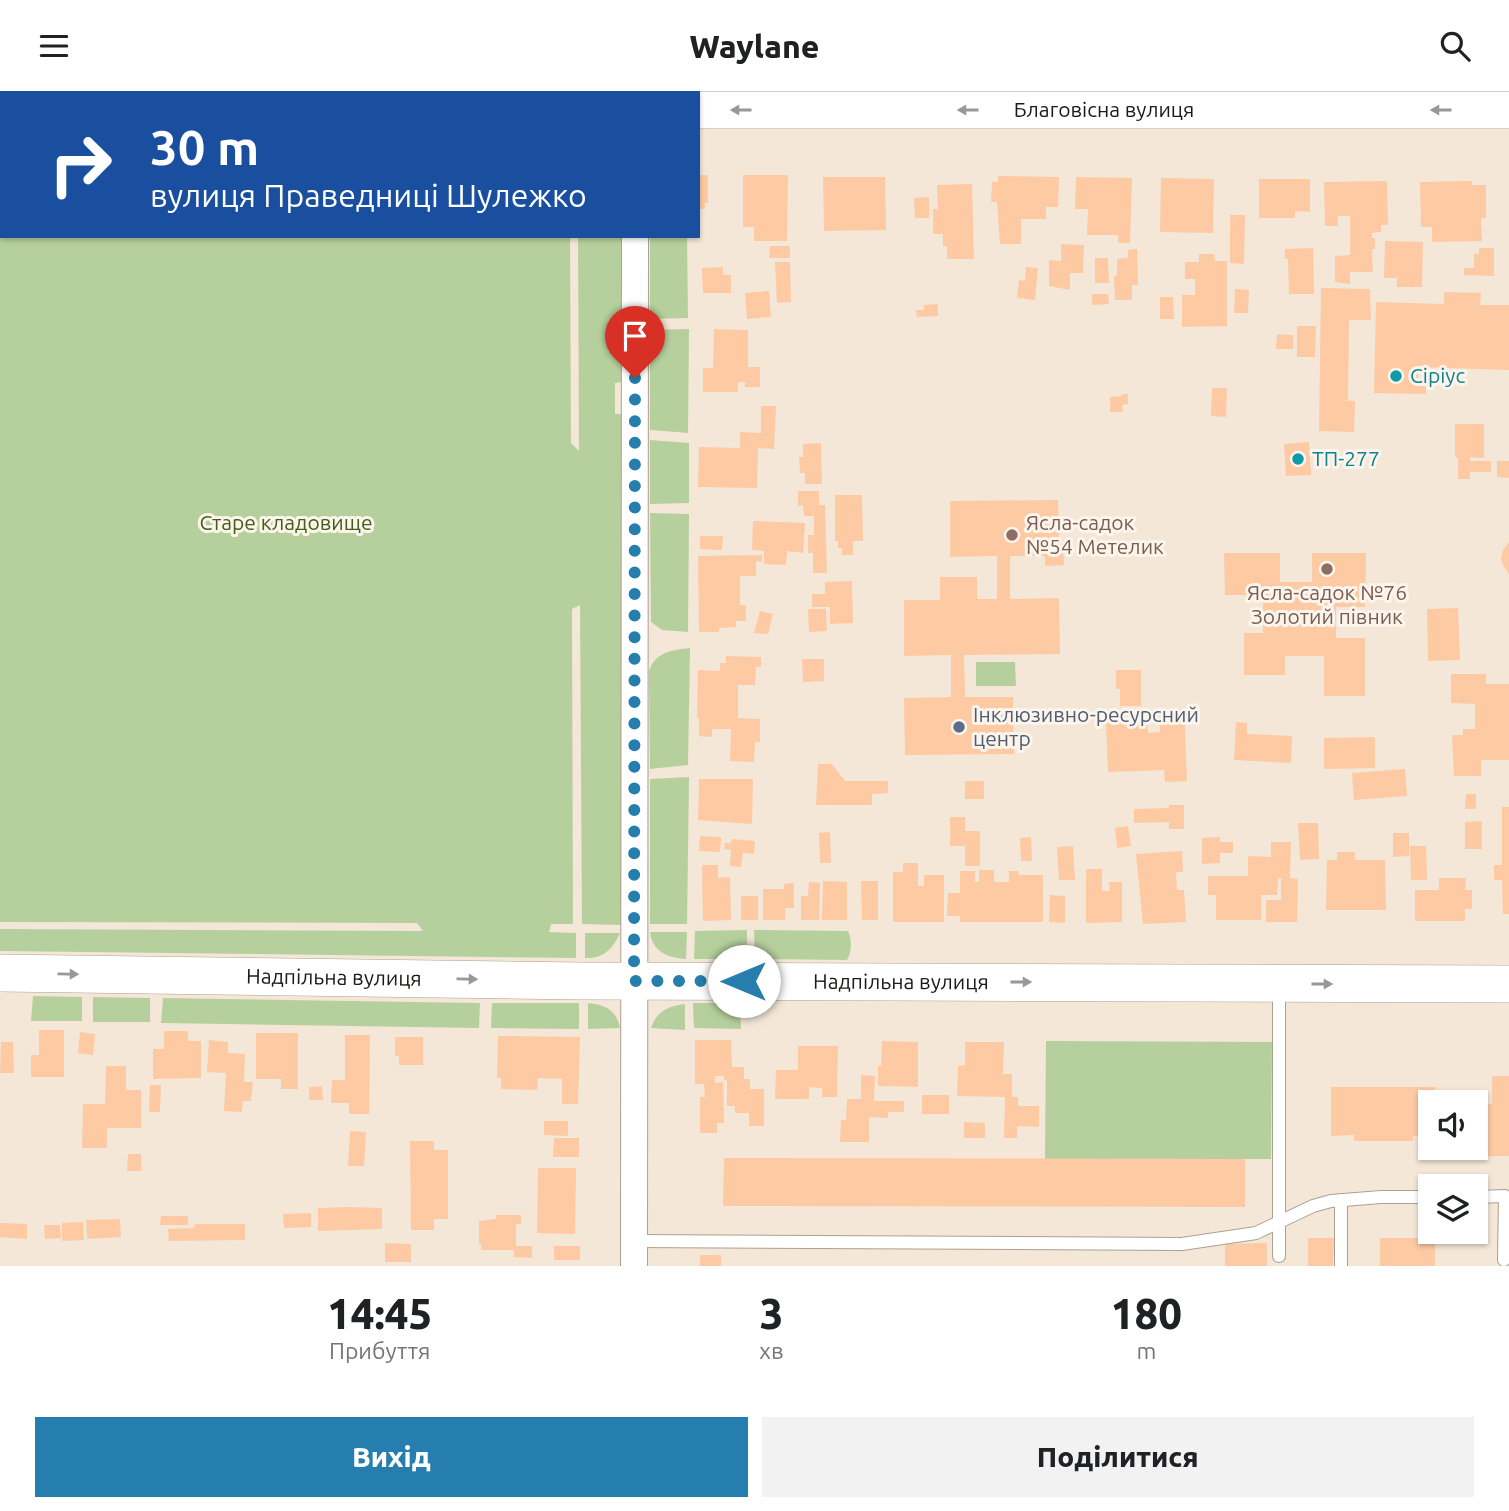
<!DOCTYPE html>
<html lang="uk">
<meta charset="utf-8">
<style>
:root{--surface:#fff;--page:#f2f2f2;--text:#202124;--muted:#757577;--accent:#257ead}
body{margin:0;font-family:Ubuntu,sans-serif;background:var(--page);color:var(--text);height:100vh;display:flex;flex-direction:column;font-size:26px;white-space:nowrap}
*{box-sizing:border-box;margin:0}
p{font-size:23px;color:var(--muted)}
.icon{flex:none;width:38px;height:38px;fill:none;stroke:currentColor;stroke-width:2;stroke-linecap:round;stroke-linejoin:round}
.map{position:relative;height:1175px;overflow:hidden}
.side{display:flex;flex-direction:column;background:var(--surface);flex:1}
.side>*{flex:none}
.banner{position:absolute;left:0px;top:0px;width:700px;height:147px;box-shadow:0 2px 5px #0004;background:#1a4fa0;color:#fff;overflow:hidden}
.controls{position:absolute;left:1418px;top:999px;display:grid;gap:14px}
.controls a{display:grid;place-items:center;width:70px;height:70px;border-radius:0px;background:var(--surface);box-shadow:0 2px 5px #0004;font-size:35px}
.pin{position:absolute;display:grid;place-items:center;width:60px;height:60px;color:#fff;margin:-72px -30px;border-radius:50% 50% 50% 0;rotate:-45deg;box-shadow:0 0 7px #0007}
.pin .icon{rotate:45deg}
.me{position:absolute;width:77px;margin:-38px;rotate:270deg;stroke-linejoin:round;filter:drop-shadow(0 0 5px #0008)}
.turn{display:flex;align-items:center;gap:24px;height:147px;padding:0 35px;font-size:32px}
.turn .icon{width:91px;height:91px;stroke-width:2.5}
.turn b{display:block;font-size:49px;line-height:60px}
.eta{display:flex;justify-content:space-evenly;align-items:center;height:119px;text-align:center}
.eta b{font-size:42px;font-weight:800;line-height:49px}
.action{display:flex;gap:14px;margin-top:auto;padding:14px 35px}
.action a{flex:1;height:80px;border-radius:0px;background:var(--accent);color:#fff;font-size:28px;font-weight:800;line-height:80px;text-align:center}
.action a+a{background:var(--page);color:var(--text)}
header{display:flex;justify-content:space-between;align-items:center;height:91px;padding:0 35px;background:var(--surface);font-size:32px;font-weight:800}
.map>svg:first-child{display:block}
.green{fill:#b6d09d}
.building{fill:#fdcaa4}
.lines{fill:none;stroke-linecap:round;stroke-linejoin:round}
.service-casing{stroke:#aca092;stroke-width:14}
.minor-casing{stroke:#aca092;stroke-width:28}
.secondary-casing{stroke:#aca092;stroke-width:38}
.service{stroke:#fff;stroke-width:12}
.minor{stroke:#fff;stroke-width:26}
.secondary{stroke:#fff;stroke-width:37}
.oneway{fill:#999895}
.route{stroke:#257ead;stroke-width:12;stroke-dasharray:0 21.6}
.culture-dot{fill:#0f9aa8;stroke:#fdf5ec;stroke-width:2.5}
.education-dot{fill:#8d6e63;stroke:#fdf5ec;stroke-width:2.5}
.service-dot{fill:#5c6f8a;stroke:#fdf5ec;stroke-width:2.5}
.labels{text-anchor:middle;stroke-width:6;stroke-linejoin:round;paint-order:stroke}
.street-label{font-size:21px;fill:#1d1914;stroke:#fdf5ec}
.culture-label{font-size:21px;fill:#0d838f;stroke:#fdf5ec;text-anchor:start}
.park-label{font-size:21px;fill:#415e1a;stroke:#fdf5ec}
.education-label{font-size:21px;fill:#785e54;stroke:#fdf5ec;text-anchor:start}
.service-label{font-size:21px;fill:#4e5e75;stroke:#fdf5ec;text-anchor:start}
</style>
<header><svg class="icon" aria-label="menu" viewBox="0 0 24 24"><path d="M4 6h16M4 12h16M4 18h16"/></svg>Waylane<svg class="icon" aria-label="search" viewBox="0 0 24 24"><circle cx="10" cy="10" r="6"/><path d="M15 15l6 6"/></svg></header>
<div class="map">
<svg width="1509" height="1175" viewBox="0 0 1509 1175">
<rect width="100%" height="100%" fill="#f4e7d8"/>
<g class="green">
<polygon points="0,42 2,145 570,145 571,352 579,360 578,145 622,145 621,291 615,292 615,323 621,323 621,834 582,833 580,514 572,518 573,833 551,833 549,841 576,842 576,867 0,860 0,838 423,840 417,832 0,831"/>
<polygon points="650,145 687,145 688,227 650,228"/>
<polygon points="689,238 688,342 650,339 650,239"/>
<polygon points="650,349 689,352 689,412 650,413"/>
<polygon points="650,422 689,423 688,541 662,539 651,531"/>
<path d="M690 557 688 674 650 678 649 580C655 561 672 559 690 557Z"/>
<polygon points="976,571 1015,571 1016,595 976,595"/>
<polygon points="689,686 687,833 650,833 650,688"/>
<polygon points="747,839 747,868 694,868 695,840"/>
<path d="M754 839 848 840C852 849 852 860 847 869L755 868Z"/>
<path d="M650 841H687L686 868C667 867 652 860 650 841Z"/>
<path d="M585 842H620C613 858 603 868 585 867Z"/>
<polygon points="33,905 82,906 82,930 31,930"/>
<polygon points="93,906 150,907 150,931 93,931"/>
<polygon points="163,907 480,912 479,937 161,932"/>
<polygon points="492,912 579,912 579,938 491,937"/>
<path d="M588 912C606 914 616 919 620 937L588 938Z"/>
<polygon points="693,912 736,912 740,918 741,938 694,937"/>
<path d="M685 913V939L651 937C657 920 668 915 685 913Z"/>
<polygon points="1046,950 1272,951 1271,1068 1045,1068"/>
</g>
<g class="building">
<polygon points="698,84 708,84 708,112 705,112 705,118 698,118"/>
<polygon points="743,84 788,84 787,150 754,150 754,136 743,136"/>
<polygon points="998,85 1059,86 1058,116 1046,116 1046,128 1021,128 1021,153 1000,153 997,111 991,111 992,91 998,91"/>
<polygon points="823,86 885,86 886,139 824,140"/>
<polygon points="1076,86 1132,87 1130,152 1118,152 1118,144 1087,144 1088,118 1075,118"/>
<polygon points="1161,87 1214,88 1213,142 1160,141"/>
<polygon points="1259,88 1310,88 1310,121 1295,120 1295,127 1259,127"/>
<polygon points="1387,90 1388,134 1381,134 1381,141 1372,142 1372,147 1375,147 1375,158 1372,158 1373,181 1350,181 1350,193 1335,191 1335,165 1350,164 1350,125 1338,125 1338,135 1325,135 1324,91"/>
<polygon points="1472,90 1472,94 1486,94 1486,127 1481,127 1482,150 1432,151 1432,136 1421,136 1420,91"/>
<polygon points="972,93 974,168 947,168 947,155 943,155 943,143 933,143 933,118 938,118 937,94"/>
<polygon points="929,106 929,127 915,127 914,107"/>
<polygon points="1230,124 1245,124 1244,173 1230,172"/>
<polygon points="1385,150 1423,151 1422,196 1397,196 1397,187 1384,187"/>
<polygon points="1061,153 1084,154 1083,182 1070,182 1070,199 1049,195 1049,169 1061,170"/>
<polygon points="770,155 790,155 790,167 769,167"/>
<polygon points="1313,157 1314,203 1289,203 1288,168 1285,168 1285,158"/>
<polygon points="1479,157 1494,157 1494,185 1464,184 1464,177 1474,177 1474,163 1479,163"/>
<polygon points="1137,158 1138,194 1132,194 1132,209 1115,209 1114,185 1117,185 1117,168 1128,167 1128,159"/>
<polygon points="1199,163 1214,163 1215,170 1227,170 1227,235 1182,236 1182,204 1195,204 1195,188 1185,188 1185,171 1199,171"/>
<polygon points="1095,167 1108,167 1109,192 1095,192"/>
<polygon points="775,171 790,171 791,211 777,212"/>
<polygon points="723,176 723,184 731,184 731,202 703,202 702,177"/>
<polygon points="1026,176 1038,177 1035,209 1017,207 1019,189 1025,190"/>
<polygon points="1321,197 1370,198 1371,229 1349,229 1348,309 1339,309 1355,310 1354,341 1319,340"/>
<polygon points="1235,198 1249,199 1248,222 1234,222"/>
<polygon points="769,200 771,226 747,228 745,202"/>
<polygon points="1444,201 1481,202 1480,214 1509,214 1509,279 1418,276 1418,295 1426,295 1426,303 1374,302 1376,211 1444,213"/>
<polygon points="1092,203 1108,203 1109,213 1092,214"/>
<polygon points="1160,206 1173,206 1174,228 1160,228"/>
<polygon points="938,213 938,225 917,226 916,219 924,219 924,214"/>
<polygon points="1297,235 1316,235 1315,266 1297,266"/>
<polygon points="714,238 748,239 748,276 760,276 760,296 745,296 745,291 738,291 738,301 703,301 703,277 713,277"/>
<polygon points="1277,243 1293,244 1293,258 1276,258"/>
<polygon points="1212,297 1227,297 1226,326 1211,325"/>
<polygon points="1122,303 1128,303 1128,313 1122,314 1123,321 1110,321 1110,306 1122,305"/>
<polygon points="761,315 776,315 774,358 758,357 757,397 698,396 699,356 740,357 740,341 761,342"/>
<polygon points="1455,333 1484,333 1484,367 1470,366 1470,370 1491,370 1491,381 1470,381 1470,388 1458,388 1458,367 1455,366"/>
<polygon points="1309,351 1311,384 1286,385 1284,353"/>
<polygon points="821,352 822,393 805,393 805,382 800,382 799,366 803,366 803,353"/>
<polygon points="1497,370 1509,370 1509,387 1497,386"/>
<polygon points="798,400 819,400 819,414 825,414 827,482 813,482 813,462 808,462 808,444 814,444 814,425 804,425 803,414 798,415"/>
<polygon points="835,404 862,404 863,450 853,450 853,464 842,464 842,457 838,457 838,450 835,450"/>
<polygon points="1058,409 1059,451 1063,452 1064,474 1045,475 1045,465 1010,465 1010,508 1059,507 1060,563 964,564 965,606 1013,606 1014,663 905,664 904,607 951,606 951,564 904,565 904,509 940,509 940,486 977,486 977,508 997,508 997,465 950,466 950,410"/>
<polygon points="753,430 805,432 803,462 787,460 786,474 764,473 764,460 752,459"/>
<polygon points="700,445 723,445 722,459 700,458"/>
<polygon points="1509,451 1509,483 1503,474 1501,467 1503,459"/>
<polygon points="1224,462 1280,462 1280,491 1312,491 1312,462 1366,462 1365,516 1336,516 1336,547 1365,547 1365,605 1324,605 1324,565 1285,565 1285,584 1244,584 1244,542 1263,542 1263,504 1225,504"/>
<polygon points="762,464 762,471 756,470 756,485 740,485 740,514 746,514 746,530 736,530 736,536 719,537 719,541 699,541 698,465"/>
<polygon points="852,490 853,532 830,533 830,516 812,516 812,503 825,503 825,491"/>
<polygon points="1458,517 1460,569 1428,570 1427,518"/>
<polygon points="808,518 826,518 827,540 809,541"/>
<polygon points="760,520 773,523 768,543 754,542"/>
<polygon points="726,565 761,566 761,576 756,576 755,594 738,594 738,627 760,628 760,651 755,651 754,671 730,670 731,638 712,638 712,646 699,645 699,627 697,627 698,579 720,580 720,572 726,572"/>
<polygon points="802,568 824,568 824,590 803,591"/>
<polygon points="1116,579 1141,579 1141,615 1120,615 1120,598 1116,598"/>
<polygon points="1451,583 1486,583 1486,593 1509,593 1509,669 1481,669 1481,685 1454,685 1452,644 1463,644 1463,638 1475,638 1475,613 1451,612"/>
<polygon points="1184,617 1187,690 1165,691 1164,679 1108,681 1106,632 1138,631 1138,624 1147,624 1148,642 1160,641 1159,618"/>
<polygon points="1236,631 1247,632 1247,643 1292,645 1291,672 1234,669"/>
<polygon points="1375,646 1375,677 1324,678 1324,647"/>
<polygon points="818,673 832,673 845,690 888,690 888,702 872,703 872,714 816,714"/>
<polygon points="1405,678 1407,705 1354,709 1352,682"/>
<polygon points="699,688 753,688 752,733 698,729"/>
<rect x="965" y="690" width="19" height="18"/>
<polygon points="1466,703 1476,703 1476,718 1465,718"/>
<polygon points="1169,714 1184,714 1184,738 1169,738 1169,731 1134,732 1134,718 1169,717"/>
<polygon points="1502,716 1509,716 1509,823 1503,823 1502,789 1494,789 1494,774 1502,774"/>
<polygon points="950,726 965,726 965,740 980,740 980,775 965,775 965,755 950,755"/>
<polygon points="1482,730 1482,758 1465,758 1465,731"/>
<polygon points="1298,732 1318,732 1319,768 1300,769"/>
<polygon points="1128,735 1131,755 1117,757 1115,737"/>
<polygon points="830,741 831,772 820,772 819,742"/>
<polygon points="1393,742 1409,742 1409,765 1393,766"/>
<polygon points="700,745 721,746 720,761 699,760"/>
<polygon points="1031,746 1032,770 1021,770 1020,747"/>
<polygon points="1220,746 1220,751 1233,751 1233,762 1220,762 1220,772 1202,773 1202,747"/>
<polygon points="732,748 755,750 754,763 743,762 741,776 730,775 731,759 724,758 725,752 731,752"/>
<polygon points="1271,751 1291,751 1290,787 1298,788 1297,831 1266,831 1266,809 1281,809 1281,787 1278,787 1277,804 1261,804 1261,829 1216,829 1216,804 1208,804 1208,785 1248,785 1248,765 1271,766"/>
<polygon points="1073,755 1075,789 1059,789 1057,756"/>
<polygon points="1410,755 1426,755 1427,789 1411,789"/>
<polygon points="1182,760 1183,781 1176,781 1177,799 1184,799 1186,831 1143,833 1136,763"/>
<polygon points="1337,761 1355,761 1355,769 1385,769 1386,819 1326,819 1327,769 1337,769"/>
<polygon points="903,772 918,772 918,795 924,795 924,784 944,784 944,831 893,831 893,781 903,781"/>
<polygon points="702,774 718,774 718,787 730,786 731,829 703,830"/>
<polygon points="1086,778 1102,778 1102,800 1110,800 1109,791 1122,791 1122,831 1086,832"/>
<polygon points="979,779 994,779 994,791 1009,791 1009,780 1018,780 1019,784 1043,784 1043,831 960,831 960,825 947,825 948,802 960,802 960,780 975,780 975,791 979,791"/>
<polygon points="1439,787 1466,787 1465,799 1472,799 1472,818 1465,818 1465,830 1415,830 1415,799 1439,799"/>
<polygon points="823,790 847,791 847,829 822,829"/>
<polygon points="861,790 878,790 878,829 862,829"/>
<polygon points="809,791 820,792 819,829 801,829 801,805 808,805"/>
<polygon points="794,792 794,817 785,817 785,829 763,829 763,798 784,798 784,793"/>
<polygon points="1050,804 1065,805 1065,832 1049,831"/>
<rect x="741" y="805" width="17" height="24"/>
<polygon points="39,939 64,939 64,986 31,986 31,964 39,964"/>
<polygon points="164,940 188,940 188,950 201,950 201,987 153,988 153,958 164,958"/>
<polygon points="80,941 95,943 93,964 78,962"/>
<polygon points="256,942 298,942 298,998 281,998 281,988 256,988"/>
<polygon points="345,944 370,944 369,1023 349,1023 349,1012 331,1012 332,989 345,989"/>
<polygon points="498,945 580,946 578,1013 562,1013 562,988 538,987 537,999 501,998 501,987 497,987"/>
<polygon points="395,946 423,946 423,974 399,974 399,965 395,965"/>
<polygon points="209,949 228,951 228,962 245,963 244,991 253,991 251,1010 243,1010 242,1021 224,1020 226,982 207,981"/>
<polygon points="695,949 731,949 732,976 744,976 744,988 750,988 750,998 764,998 764,1035 749,1035 749,1022 735,1022 735,1015 727,1015 727,989 724,989 724,985 715,985 715,992 723,991 724,1032 717,1032 717,1042 700,1042 700,1006 705,1006 704,993 695,993"/>
<polygon points="882,950 918,951 918,996 878,995 878,975 881,975"/>
<polygon points="1,951 13,951 14,982 0,982"/>
<polygon points="965,951 1004,951 1003,983 1012,983 1012,1006 1018,1006 1018,1015 1039,1015 1039,1036 1017,1035 1017,1047 1004,1047 1005,1006 957,1005 958,975 965,974"/>
<polygon points="798,955 838,955 837,1006 822,1006 822,997 809,996 809,1008 775,1008 776,979 798,979"/>
<polygon points="106,975 126,975 126,999 141,999 141,1037 107,1037 107,1057 82,1057 83,1013 105,1013"/>
<polygon points="861,984 875,985 874,1010 904,1010 904,1021 888,1021 888,1027 869,1026 869,1051 840,1051 841,1029 846,1029 847,1008 861,1008"/>
<polygon points="1492,985 1509,985 1509,1065 1435,1066 1435,1057 1475,1057 1475,1013 1492,1013"/>
<polygon points="150,994 161,994 160,1021 149,1021"/>
<polygon points="322,995 323,1009 309,1009 309,996"/>
<polygon points="1331,996 1435,996 1435,1012 1430,1012 1430,1044 1413,1045 1413,1050 1354,1050 1354,1044 1331,1045"/>
<rect x="922" y="1004" width="27" height="19"/>
<polygon points="544,1030 568,1030 568,1045 544,1044"/>
<polygon points="964,1031 985,1032 985,1047 964,1047"/>
<polygon points="350,1040 366,1041 364,1075 348,1075"/>
<polygon points="554,1047 579,1047 579,1066 553,1066"/>
<polygon points="410,1050 434,1050 434,1059 448,1059 448,1128 434,1128 434,1139 411,1139"/>
<polygon points="128,1063 141,1063 141,1080 127,1080"/>
<polygon points="724,1067 1245,1068 1245,1116 723,1115"/>
<polygon points="538,1077 576,1077 575,1143 537,1142"/>
<polygon points="348,1116 382,1117 382,1138 318,1140 318,1117"/>
<polygon points="311,1122 311,1136 284,1137 283,1123"/>
<polygon points="496,1124 521,1124 521,1133 516,1133 516,1155 532,1155 532,1167 514,1166 514,1159 481,1159 481,1153 479,1153 479,1130 496,1128"/>
<polygon points="161,1125 188,1125 188,1134 160,1134"/>
<polygon points="120,1128 121,1146 87,1148 86,1129"/>
<polygon points="83,1131 84,1149 62,1150 62,1132"/>
<polygon points="0,1132 27,1133 27,1148 0,1146"/>
<polygon points="195,1133 245,1133 245,1149 169,1150 168,1138 194,1137"/>
<polygon points="44,1134 60,1134 61,1147 45,1148"/>
<polygon points="1308,1147 1334,1147 1333,1175 1308,1175"/>
<rect x="1380" y="1147" width="55" height="28"/>
<polygon points="385,1152 411,1153 411,1171 385,1171"/>
<polygon points="1267,1152 1267,1175 1225,1175 1225,1153"/>
<rect x="554" y="1155" width="26" height="14"/>
<rect x="700" y="1164" width="21" height="11"/>
</g>
<g class="lines">
<g class="service-casing">
<g id="service">
<polyline points="1475,1106 1505,1105 1504,1169"/>
<polyline points="1341,1109 1341,1175"/>
<polyline points="634,1150 1182,1153 1256,1142 1313,1115 1331,1110 1381,1106 1430,1106"/>
<polyline points="1279,1165 1279,896"/>
</g>
</g>
<g class="minor-casing">
<g id="minor">
<polyline points="635,0 635,2"/>
<polyline points="634,1175 635,145"/>
</g>
</g>
<g class="secondary-casing">
<g id="secondary">
<polyline points="0,18 2,18"/>
<path id="s1" d="M698 19H1509"/>
<path id="s2" d="M0 882 581 890 1509 893"/>
</g>
</g>
<use href="#service" class="service"/>
<use href="#minor" class="minor"/>
<use href="#secondary" class="secondary"/>
</g>
<defs><path id="oneway-solid" d="M-6-.8H1V-3.2L6.5 0L1 3.2V.8H-6Z" transform="scale(1.75)"/></defs>
<g class="oneway">
<use href="#oneway-solid" transform="translate(741 19) rotate(180)"/>
<use href="#oneway-solid" transform="translate(968 19) rotate(180)"/>
<use href="#oneway-solid" transform="translate(1441 19) rotate(180)"/>
<use href="#oneway-solid" transform="translate(68 883) rotate(1)"/>
<use href="#oneway-solid" transform="translate(467 888) rotate(1)"/>
<use href="#oneway-solid" transform="translate(1021 891)"/>
<use href="#oneway-solid" transform="translate(1322 893)"/>
</g>
<g class="lines">
<polyline class="route" points="635,287 634,890 744,890"/>
</g>
<g class="culture-dot">
<circle cx="1396" cy="285" r="7"/>
<circle cx="1298" cy="368" r="7"/>
</g>
<g class="education-dot">
<circle cx="1012" cy="444" r="7"/>
<circle cx="1327" cy="478" r="7"/>
</g>
<circle class="service-dot" cx="959" cy="636" r="7"/>
<g class="labels">
<g class="street-label">
<text dy="7" stroke="none"><textPath href="#s1" startOffset="406">Благовісна вулиця</textPath></text>
<text dy="7" stroke="none"><textPath href="#s2" startOffset="334">Надпільна вулиця</textPath></text>
<text dy="7" stroke="none"><textPath href="#s2" startOffset="901">Надпільна вулиця</textPath></text>
</g>
<g class="culture-label">
<text x="1410" y="292">Сіріус</text>
<text x="1312" y="375">ТП-277</text>
</g>
<g class="park-label">
<text x="286" y="439">Старе кладовище</text>
</g>
<g class="education-label">
<text x="1026" y="439">Ясла-садок<tspan x="1026" dy="24">№54 Метелик</tspan></text>
<text x="1327" y="509" text-anchor="middle">Ясла-садок №76<tspan x="1327" dy="24">Золотий півник</tspan></text>
</g>
<g class="service-label">
<text x="973" y="631">Інклюзивно-ресурсний<tspan x="973" dy="24">центр</tspan></text>
</g>
</g>
</svg>
<div class="controls">
<a><svg class="icon" aria-label="sound" viewBox="0 0 24 24"><path d="M4 9h4l5-4v14l-5-4H4zM17 9q2 3 0 6"/></svg></a>
<a><svg class="icon" aria-label="layers" viewBox="0 0 24 24"><path d="M12 4l9 5-9 5-9-5zM3 14l9 5 9-5"/></svg></a>
</div>
<div class="pin" style="left:635px;top:287px;background:#d93025"><svg class="icon" aria-label="arrive" viewBox="0 0 24 24"><path d="M6 21V4h12l-3 4 3 4H6"/></svg></div>
<svg class="me" style="left:744px;top:890px" viewBox="-20 -20 40 40"><circle r="19" fill="#fff"/><path d="M0-13L10 11 0 6-10 11z" fill="#257ead"/></svg>
<div class="banner">
<div class="turn"><svg class="icon" aria-label="right" viewBox="0 0 24 24"><path d="M7 20v-9h11M14 6l5 5-5 5"/></svg><div><b>30 m</b>вулиця Праведниці Шулежко</div></div>
</div>
</div>
<section class="side">
<div class="eta">
<div><b>14:45</b><p>Прибуття</p></div>
<div><b>3</b><p>хв</p></div>
<div><b>180</b><p>m</p></div>
</div>
<div class="action"><a>Вихід</a><a>Поділитися</a></div>
</section>
